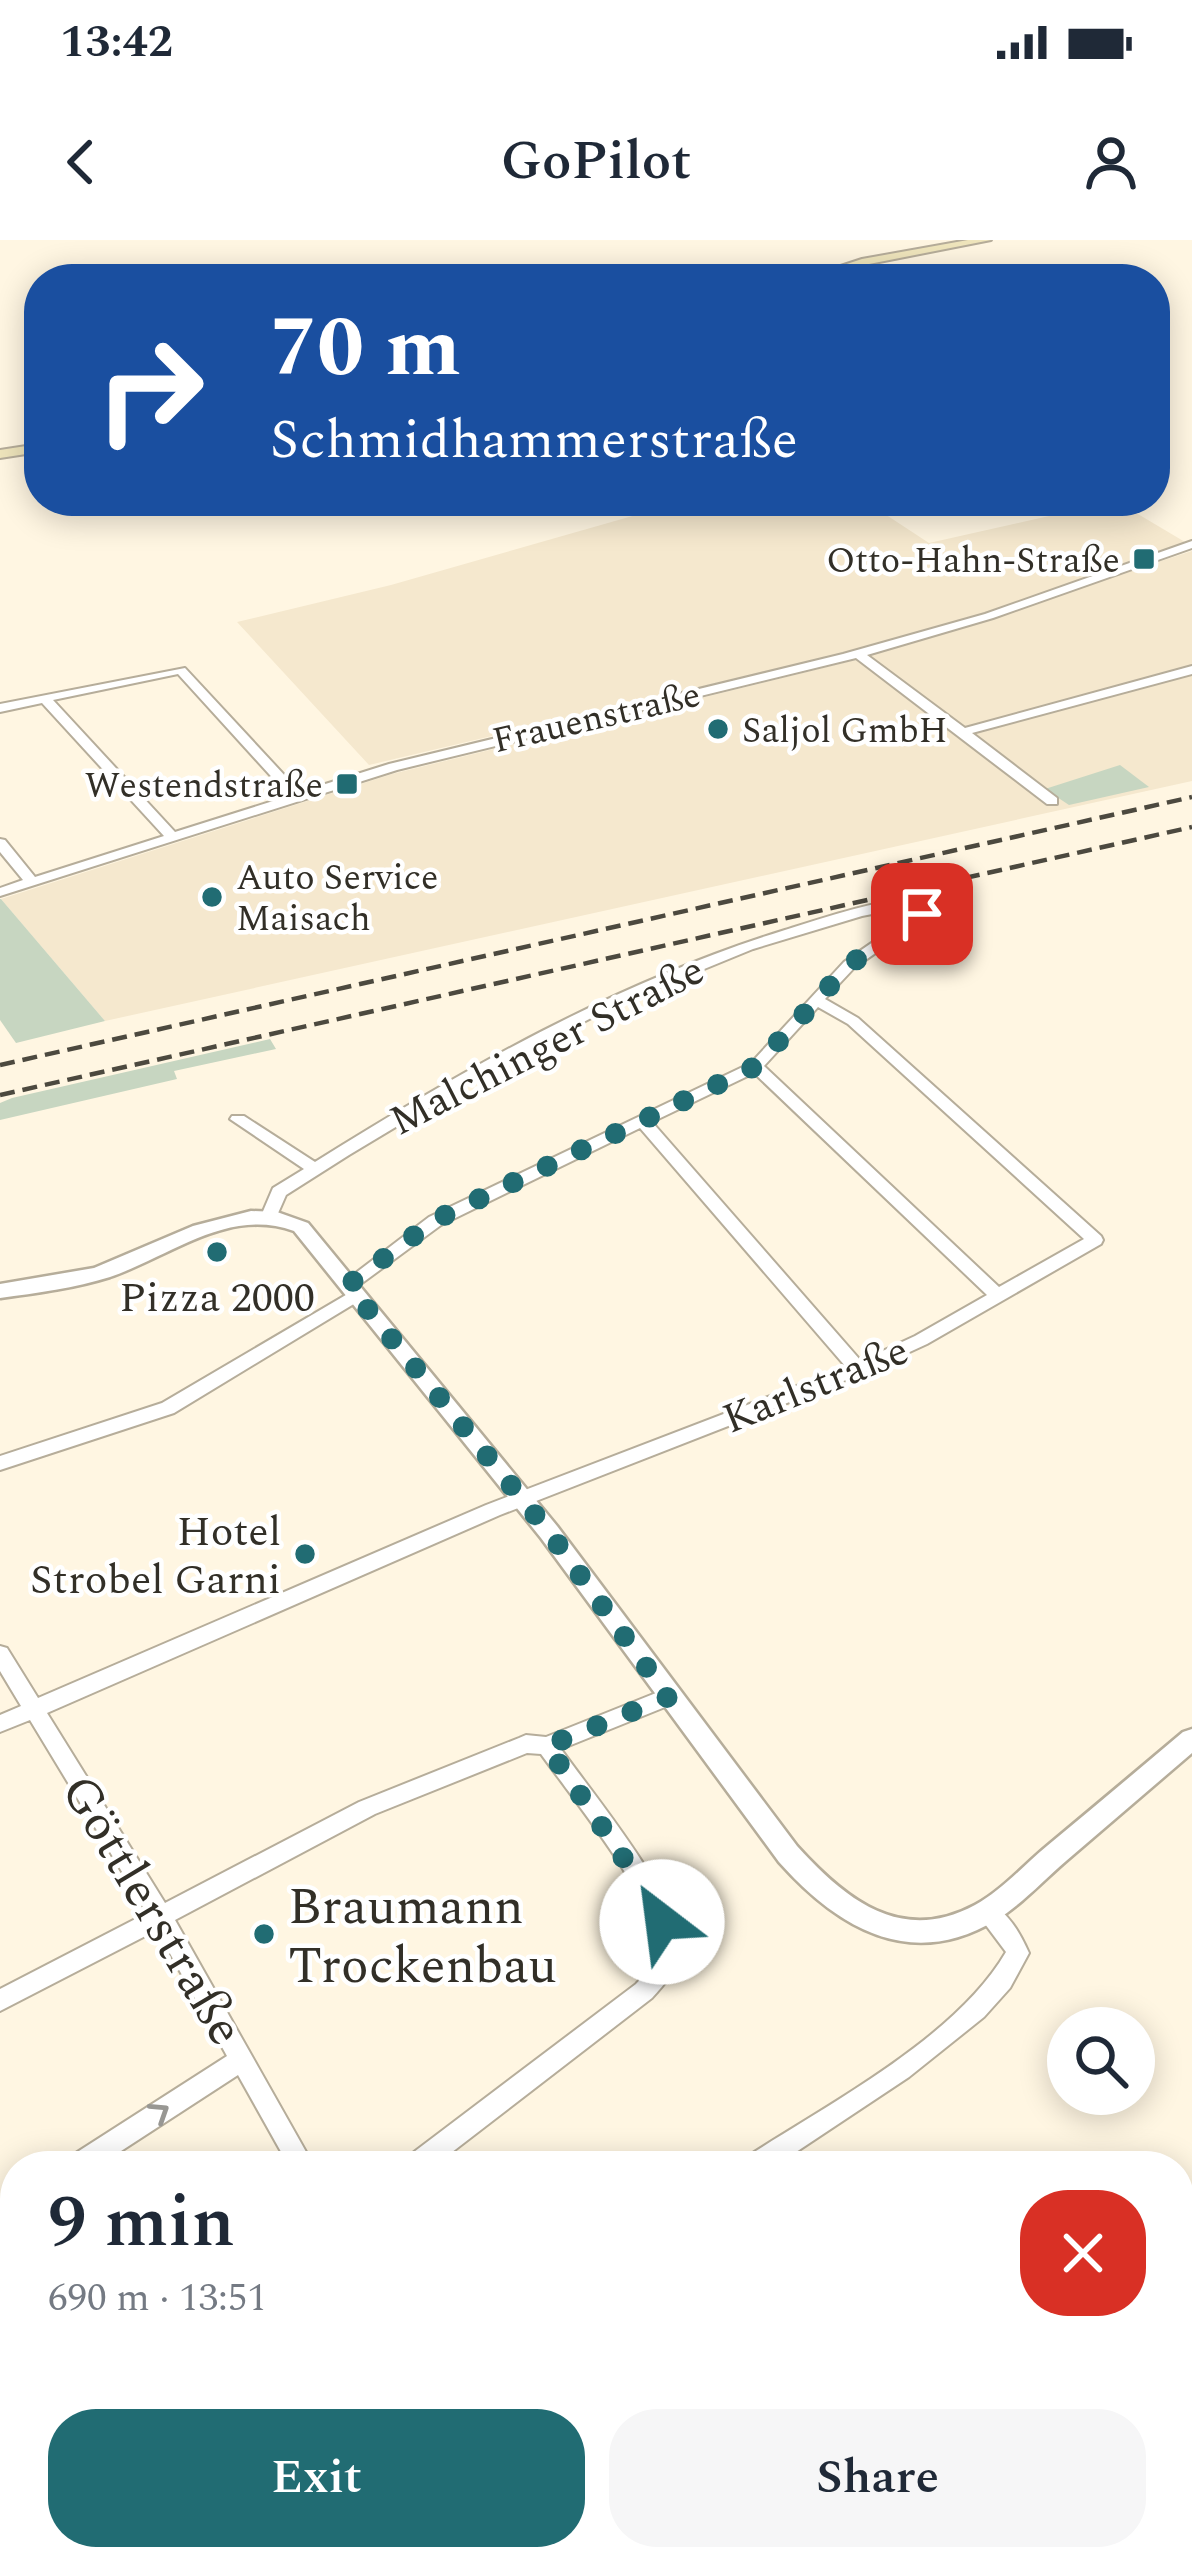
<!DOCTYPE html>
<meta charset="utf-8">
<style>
:root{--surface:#fff;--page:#f6f6f7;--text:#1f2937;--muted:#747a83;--accent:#216c73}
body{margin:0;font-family:Spectral,serif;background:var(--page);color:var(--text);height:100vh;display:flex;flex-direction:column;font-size:45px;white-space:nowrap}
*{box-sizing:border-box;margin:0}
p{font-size:39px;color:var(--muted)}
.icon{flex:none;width:66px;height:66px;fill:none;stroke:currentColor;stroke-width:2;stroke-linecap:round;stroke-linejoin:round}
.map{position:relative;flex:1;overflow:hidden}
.details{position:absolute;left:0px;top:1911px;width:1194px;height:420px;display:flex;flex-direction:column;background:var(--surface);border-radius:48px 48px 0 0;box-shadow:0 6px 30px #0003}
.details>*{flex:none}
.guide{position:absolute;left:24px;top:24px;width:1146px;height:252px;border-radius:48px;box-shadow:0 6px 30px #0003;background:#1a4fa0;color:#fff;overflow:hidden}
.controls{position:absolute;left:1047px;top:1767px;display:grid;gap:24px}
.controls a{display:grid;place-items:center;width:108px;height:108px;border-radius:50%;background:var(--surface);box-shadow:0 6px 30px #0003;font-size:60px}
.pin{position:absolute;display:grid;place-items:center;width:102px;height:102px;color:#fff;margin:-51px;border-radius:24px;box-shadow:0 6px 18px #0006}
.me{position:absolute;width:132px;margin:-66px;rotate:330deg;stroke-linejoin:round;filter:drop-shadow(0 0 9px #0008)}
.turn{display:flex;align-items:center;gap:42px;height:252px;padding:0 48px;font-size:54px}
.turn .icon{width:156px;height:156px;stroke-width:2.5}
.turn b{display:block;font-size:84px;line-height:102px}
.round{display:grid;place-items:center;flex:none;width:126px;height:126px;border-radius:48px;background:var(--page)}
.head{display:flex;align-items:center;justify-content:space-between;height:204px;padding:0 48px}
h1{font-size:72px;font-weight:600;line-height:90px}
.action{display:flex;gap:24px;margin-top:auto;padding:24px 48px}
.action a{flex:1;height:138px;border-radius:48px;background:var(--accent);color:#fff;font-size:48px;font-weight:600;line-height:138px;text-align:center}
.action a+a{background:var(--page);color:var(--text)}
.status{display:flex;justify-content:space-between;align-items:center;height:84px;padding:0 60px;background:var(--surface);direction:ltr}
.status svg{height:33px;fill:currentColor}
header{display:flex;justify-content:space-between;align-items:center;height:156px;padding:0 48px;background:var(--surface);font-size:54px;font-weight:600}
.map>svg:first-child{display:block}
.built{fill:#f5e8ce}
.green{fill:#c7d6c1}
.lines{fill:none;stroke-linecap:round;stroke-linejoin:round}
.minor-casing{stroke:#b6ad9a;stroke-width:4}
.tertiary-casing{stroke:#b6ad9a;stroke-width:5}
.secondary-casing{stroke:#b6ad9a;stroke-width:4}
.minor{fill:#fff;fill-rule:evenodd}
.tertiary{fill:#fff;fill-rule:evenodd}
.secondary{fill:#efe5bc;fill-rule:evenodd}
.rail{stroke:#4c493f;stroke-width:4.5;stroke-dasharray:15 8;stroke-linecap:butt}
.oneway{stroke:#989793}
.route{stroke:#216c73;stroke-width:21;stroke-dasharray:0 37.8}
.poi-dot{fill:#216c73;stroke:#fff;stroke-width:4.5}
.labels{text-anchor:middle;stroke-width:9;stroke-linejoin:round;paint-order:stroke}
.far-poi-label{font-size:36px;fill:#322f27;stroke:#fff;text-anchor:end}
.far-street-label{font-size:36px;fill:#322f27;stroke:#fff}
.street-label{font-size:42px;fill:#322f27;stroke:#fff}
.poi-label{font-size:42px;fill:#322f27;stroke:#fff}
.near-poi-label{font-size:51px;fill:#322f27;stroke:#fff;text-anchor:start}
.near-street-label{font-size:51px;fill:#322f27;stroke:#fff}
</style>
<div class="status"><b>13:42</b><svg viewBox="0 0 49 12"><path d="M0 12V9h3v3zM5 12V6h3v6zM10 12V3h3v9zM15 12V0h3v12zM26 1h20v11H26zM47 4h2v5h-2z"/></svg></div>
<header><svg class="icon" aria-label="back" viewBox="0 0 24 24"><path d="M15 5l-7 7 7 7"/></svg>GoPilot<svg class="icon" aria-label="person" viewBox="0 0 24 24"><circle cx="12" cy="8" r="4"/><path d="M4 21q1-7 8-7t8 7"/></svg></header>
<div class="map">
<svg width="1192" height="2331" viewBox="0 0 1192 2331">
<rect width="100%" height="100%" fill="#fff6e2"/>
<g class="built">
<polygon points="685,261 865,261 929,303 1116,261 1185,302 984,373 844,413 369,525 237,382 391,345"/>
<polygon points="1192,311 1192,541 105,781 1,659 392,534 855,420"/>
</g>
<g class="green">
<polygon points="1120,525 1149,547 1069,565 1045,549"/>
<polygon points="0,659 1,659 105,781 16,803 0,780"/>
<polygon points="270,799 276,809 174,831 177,839 0,880 0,863 12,858"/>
</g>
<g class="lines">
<g class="minor-casing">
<g id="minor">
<path d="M1192 301V308L993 378 867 415 965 488 1192 426V434L972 493 1057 558V564H1047L856 418 397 530 0 656V648L23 640 0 612V599L5 600 35 637 164 596 42 463 0 472V464L185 428 300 552 389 524 843 414 985 374ZM178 434 289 556 175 592 53 460Z"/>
<path d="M919 657 926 661 927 677 854 728 825 759 858 778 1101 996 1103 1000 1101 1004 927 1104 864 1133 500 1275 47 1473 165 1663 359 1562 519 1498 526 1495 546 1497 661 1451 668 1449 675 1451 678 1457 675 1463 561 1509C591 1552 682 1660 679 1710 678 1729 664 1745 652 1758L434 1926H403L406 1918 636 1744C647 1732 658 1721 657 1704 653 1657 570 1555 541 1514L527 1513 375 1574 175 1680 314 1926H289L238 1835 98 1926H65L68 1918 227 1816 157 1690 0 1771V1749L147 1673 30 1480 0 1492V1475L21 1466 0 1431V1406L7 1408 38 1458 486 1265 846 1127 640 888 441 985 354 1049 348 1051 340 1045 429 977 751 823 844 722 915 673 913 666 862 676 753 709 614 766 479 837 349 915 286 955 275 980H263L261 976 273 948 304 929 230 879 232 876H244L315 922C464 829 617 742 785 690 829 676 873 661 919 657ZM818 767 848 784 1084 999 999 1047 764 826ZM754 833 987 1055 915 1096 861 1121 652 882Z"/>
<polygon points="356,1049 362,1051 365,1055 362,1059 174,1173 0,1230 0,1216 162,1163"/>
<path d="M987 1662C1008 1671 1020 1693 1029 1713L1010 1748 984 1777 909 1837 775 1926H742L745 1918C828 1864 956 1798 1006 1712L976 1672 979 1665Z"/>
<polygon points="15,1954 15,1980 0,1988 0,1962"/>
<polygon points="0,2133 9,2137 15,2150 15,2194 6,2190 0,2177"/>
<polygon points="15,2212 15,2241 0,2249 0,2219"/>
<path d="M166 2316H204C195 2331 174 2331 154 2331L158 2321Z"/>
</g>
</g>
<g class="tertiary-casing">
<path id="tertiary" d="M251 971 277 972 308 983 557 1286 797 1606C845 1659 901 1705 975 1665 1001 1651 1024 1625 1047 1606 1093 1568 1138 1530 1183 1492L1192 1489V1513C1150 1549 1108 1585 1066 1621 1044 1640 1021 1665 996 1680 910 1732 837 1687 779 1622L541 1298 294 991C228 967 171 1016 110 1037 75 1048 37 1053 0 1058V1044L94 1028 193 986Z"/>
</g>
<g class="secondary-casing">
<g id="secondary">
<polygon points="968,0 991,0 864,25 819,39 801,39 862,19"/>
<polygon points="39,204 39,212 0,218 0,210"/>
</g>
</g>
<use href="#minor" class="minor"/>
<use href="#tertiary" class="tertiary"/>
<use href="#secondary" class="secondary"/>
<g class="rail">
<polyline points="0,825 1192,557"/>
<polyline points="0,855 1192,587"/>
</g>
</g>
<defs><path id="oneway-chevron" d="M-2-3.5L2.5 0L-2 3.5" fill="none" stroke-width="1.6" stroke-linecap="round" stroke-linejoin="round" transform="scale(3)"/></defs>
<use class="oneway" href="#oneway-chevron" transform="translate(160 1872) rotate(-33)"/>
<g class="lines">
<polyline class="route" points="662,1682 656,1666 547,1506 668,1457 549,1292 348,1045 435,980 756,826 849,725 922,674"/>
</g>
<g class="poi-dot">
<rect x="1132" y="307" width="24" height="24" rx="6"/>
<circle cx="718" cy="489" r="12"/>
<rect x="335" y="532" width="24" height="24" rx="6"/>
<circle cx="212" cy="657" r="12"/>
<circle cx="217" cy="1012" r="12"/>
<circle cx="305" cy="1314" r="12"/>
<circle cx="264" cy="1694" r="12"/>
</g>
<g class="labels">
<g class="far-poi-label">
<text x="1120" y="332">Otto-Hahn-Straße</text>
<text x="742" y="502" text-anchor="start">Saljol GmbH</text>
<text x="323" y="557">Westendstraße</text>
<text x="236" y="649" text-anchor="start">Auto Service<tspan x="236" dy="41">Maisach</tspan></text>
</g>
<g class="far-street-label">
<text transform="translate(596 476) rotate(-13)" y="13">Frauenstraße</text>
</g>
<g class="street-label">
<text transform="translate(546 804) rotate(-27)" y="15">Malchinger Straße</text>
<text transform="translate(815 1143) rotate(-22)" y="15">Karlstraße</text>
</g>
<g class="poi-label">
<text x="217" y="1071">Pizza 2000</text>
<text x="281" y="1305" text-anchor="end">Hotel<tspan x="281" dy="48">Strobel Garni</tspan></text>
</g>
<g class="near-poi-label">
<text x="288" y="1683">Braumann<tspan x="288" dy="59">Trockenbau</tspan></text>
</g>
<g class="near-street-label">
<text transform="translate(154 1669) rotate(59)" y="18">Göttlerstraße</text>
</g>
</g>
</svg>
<div class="controls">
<a><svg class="icon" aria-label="search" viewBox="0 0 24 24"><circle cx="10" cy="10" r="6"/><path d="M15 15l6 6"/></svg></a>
</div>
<div class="pin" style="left:922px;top:674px;background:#d93025"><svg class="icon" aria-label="arrive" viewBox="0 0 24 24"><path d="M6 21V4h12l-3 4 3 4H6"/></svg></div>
<svg class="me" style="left:662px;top:1682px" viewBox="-20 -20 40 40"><circle r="19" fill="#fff"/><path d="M0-13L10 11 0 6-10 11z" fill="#216c73"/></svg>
<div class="guide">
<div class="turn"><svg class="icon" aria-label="right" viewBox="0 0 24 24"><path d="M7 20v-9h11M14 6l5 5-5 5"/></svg><div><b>70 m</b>Schmidhammerstraße</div></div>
</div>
<section class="details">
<div class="head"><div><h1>9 min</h1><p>690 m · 13:51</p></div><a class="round" style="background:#d93025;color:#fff"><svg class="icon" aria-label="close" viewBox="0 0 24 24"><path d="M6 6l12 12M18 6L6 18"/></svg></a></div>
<div class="action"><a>Exit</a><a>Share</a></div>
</section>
</div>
